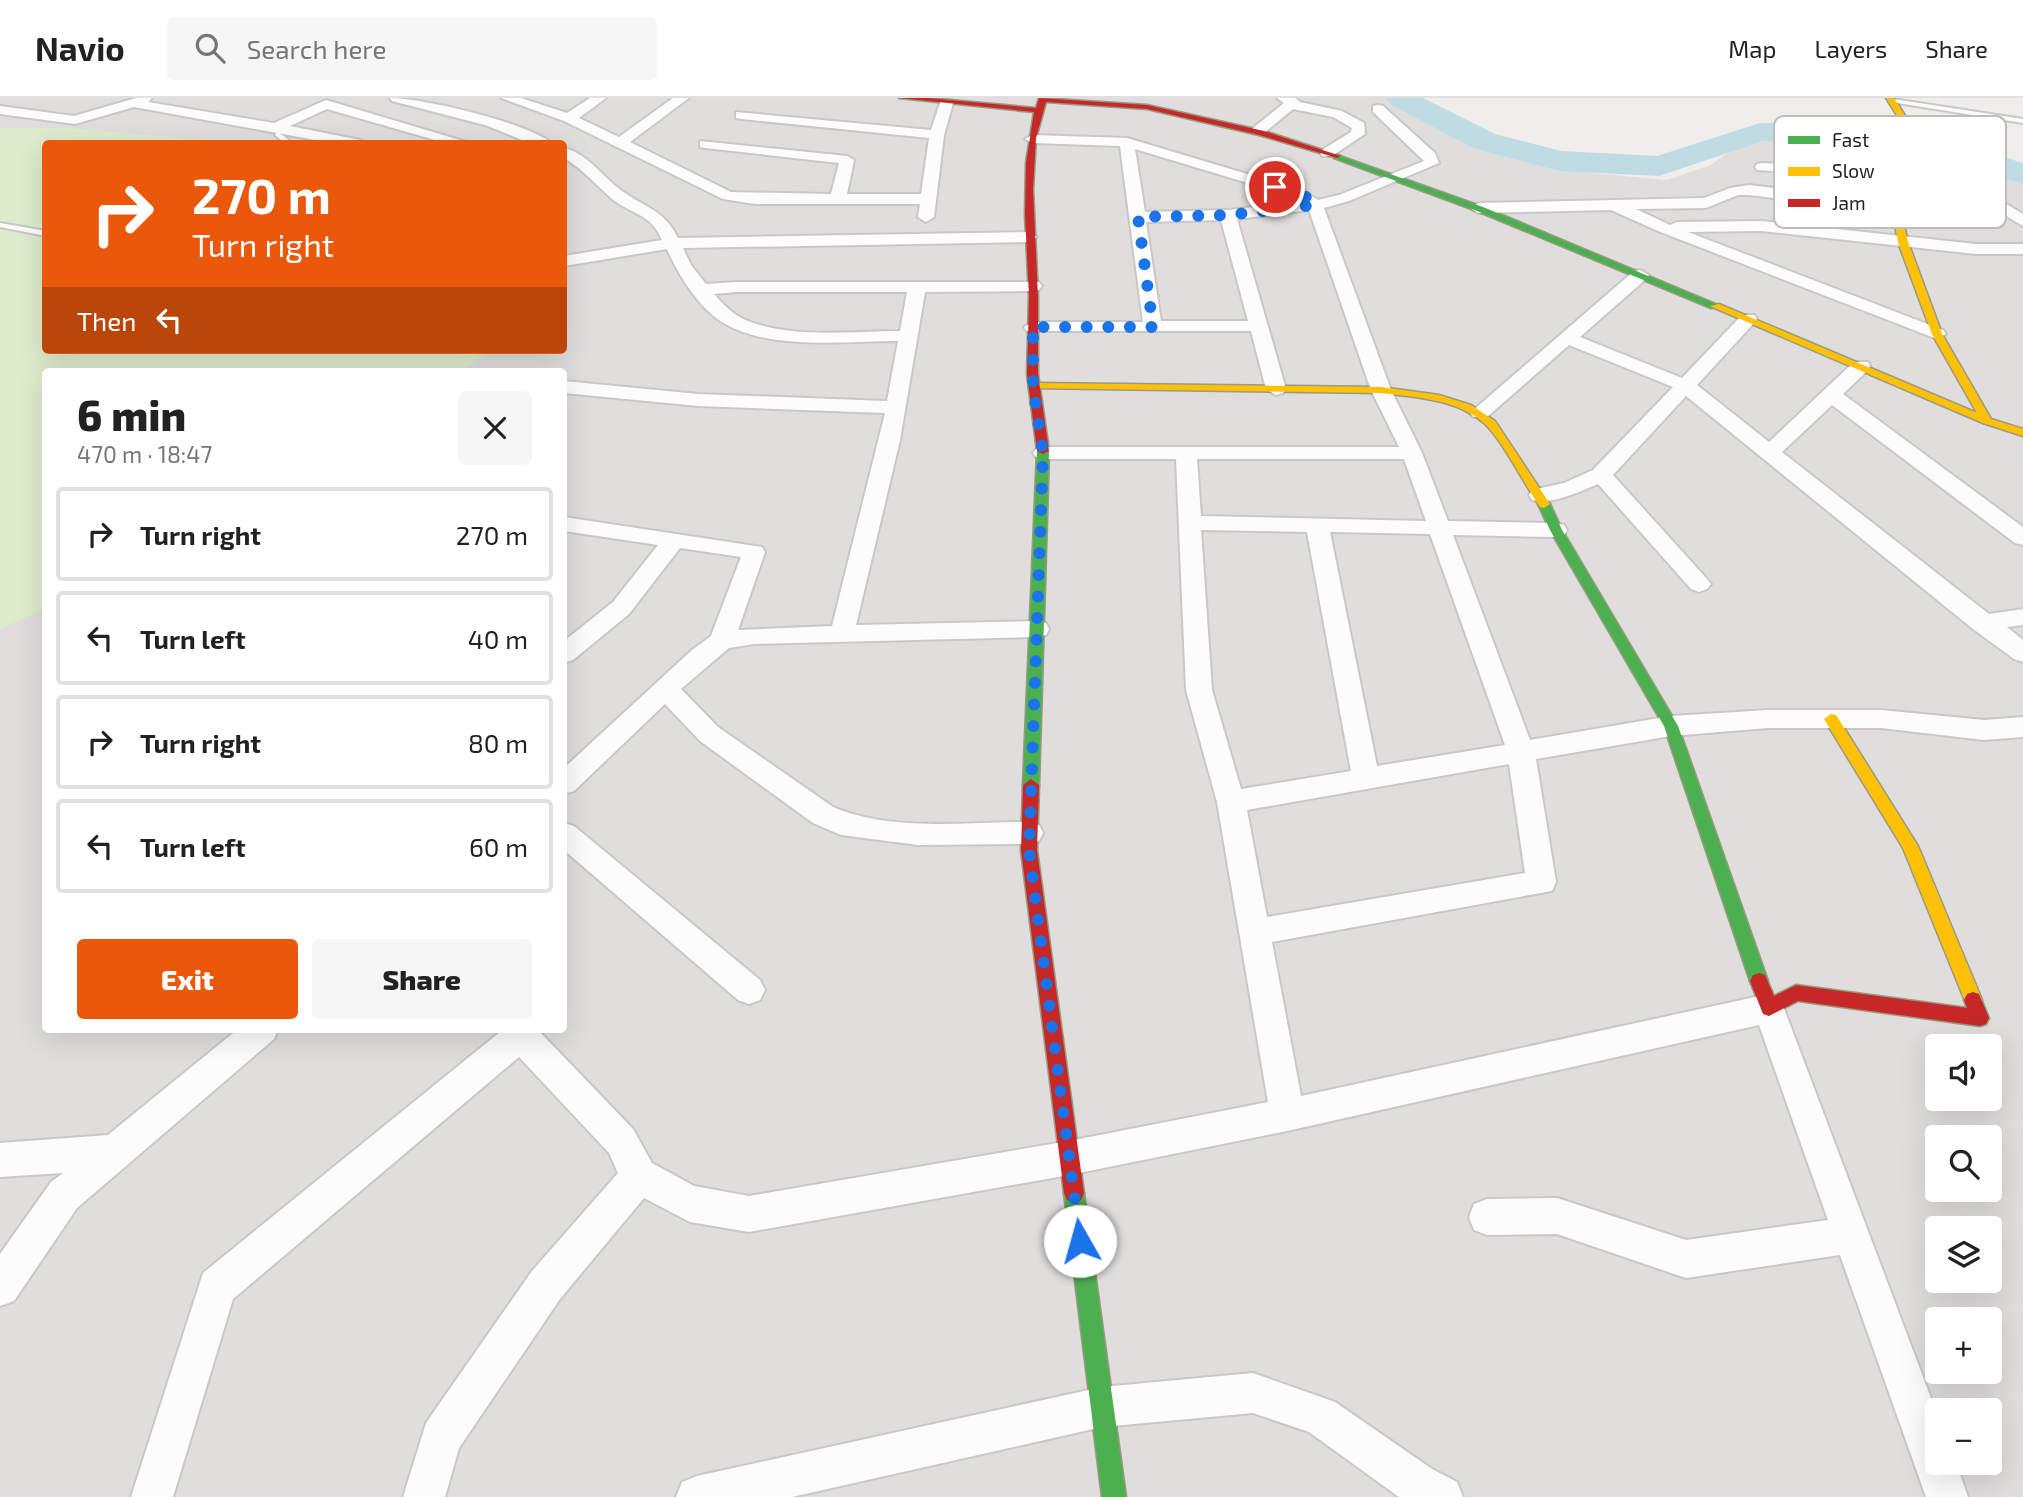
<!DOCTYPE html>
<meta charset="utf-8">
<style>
:root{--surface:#fff;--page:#f6f6f6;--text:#222;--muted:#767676;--line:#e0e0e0;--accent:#ea580c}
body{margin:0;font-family:"Exo 2",sans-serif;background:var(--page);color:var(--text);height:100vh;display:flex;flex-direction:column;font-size:26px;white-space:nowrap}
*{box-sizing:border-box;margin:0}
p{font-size:23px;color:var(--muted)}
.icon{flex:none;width:38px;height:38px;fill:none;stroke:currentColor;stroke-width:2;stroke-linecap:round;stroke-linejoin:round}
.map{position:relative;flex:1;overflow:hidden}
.details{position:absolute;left:42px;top:270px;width:525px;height:665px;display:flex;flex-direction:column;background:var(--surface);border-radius:7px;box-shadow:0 7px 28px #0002}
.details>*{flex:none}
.guide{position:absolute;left:42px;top:42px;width:525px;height:214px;border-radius:7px;box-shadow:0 7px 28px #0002;background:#ea580c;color:#fff;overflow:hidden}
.buttons{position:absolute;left:1925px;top:936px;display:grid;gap:14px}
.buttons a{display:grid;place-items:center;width:77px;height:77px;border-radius:7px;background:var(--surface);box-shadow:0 7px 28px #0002;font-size:35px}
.pin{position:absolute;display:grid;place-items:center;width:60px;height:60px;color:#fff;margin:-30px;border:4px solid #fff;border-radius:50%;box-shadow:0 2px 7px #0007}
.me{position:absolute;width:77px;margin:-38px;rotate:353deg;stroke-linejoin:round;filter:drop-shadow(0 0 5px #0008)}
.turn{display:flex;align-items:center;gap:24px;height:147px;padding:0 35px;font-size:32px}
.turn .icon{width:91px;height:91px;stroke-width:2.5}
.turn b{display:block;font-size:49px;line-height:60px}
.then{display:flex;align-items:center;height:66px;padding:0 35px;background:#0003;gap:14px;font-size:26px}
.round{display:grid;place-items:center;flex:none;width:74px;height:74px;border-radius:7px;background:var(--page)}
.head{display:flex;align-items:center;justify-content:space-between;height:119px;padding:0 35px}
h1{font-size:42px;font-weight:800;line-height:52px}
.primary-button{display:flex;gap:14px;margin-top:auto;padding:14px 35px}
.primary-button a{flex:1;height:80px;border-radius:7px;background:var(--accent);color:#fff;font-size:28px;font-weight:800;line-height:80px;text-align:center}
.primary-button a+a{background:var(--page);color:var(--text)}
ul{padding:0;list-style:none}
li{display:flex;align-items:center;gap:21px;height:94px;margin:0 14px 10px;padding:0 21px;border:4px solid var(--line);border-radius:7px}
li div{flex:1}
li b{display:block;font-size:26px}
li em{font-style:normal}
header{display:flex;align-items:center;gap:42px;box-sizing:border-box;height:98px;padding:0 35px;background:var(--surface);border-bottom:2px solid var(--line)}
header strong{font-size:33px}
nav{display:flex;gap:38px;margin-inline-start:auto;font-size:24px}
.search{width:490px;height:63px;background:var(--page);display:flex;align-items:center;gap:18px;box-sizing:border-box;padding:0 24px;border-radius:7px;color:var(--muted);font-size:26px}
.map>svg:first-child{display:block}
.residential{fill:#dfdedc;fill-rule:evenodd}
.grass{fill:#ddeccb}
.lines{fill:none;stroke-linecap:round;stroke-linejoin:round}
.river{fill:#bfdbe3;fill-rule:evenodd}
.lane-casing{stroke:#c9c8c7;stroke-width:4}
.street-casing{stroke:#c9c8c7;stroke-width:4}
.fast-casing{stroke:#999a82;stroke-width:3}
.slow-casing{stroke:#999a82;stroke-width:3}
.jam-casing{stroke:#999a82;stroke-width:3}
.lane{fill:#fdfcfc;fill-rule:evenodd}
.street{fill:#fdfcfc;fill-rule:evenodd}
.fast{fill:#4caf50;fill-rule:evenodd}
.slow{fill:#ffc107;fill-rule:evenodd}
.jam{fill:#c62828;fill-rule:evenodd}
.route{stroke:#1a73e8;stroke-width:12;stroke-dasharray:0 21.6}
.key{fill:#fff;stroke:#bdbdbd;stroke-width:2}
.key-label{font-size:19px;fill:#222}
</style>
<header>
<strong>Navio</strong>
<div class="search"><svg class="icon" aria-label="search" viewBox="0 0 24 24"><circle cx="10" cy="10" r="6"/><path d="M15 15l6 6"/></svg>Search here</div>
<nav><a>Map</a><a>Layers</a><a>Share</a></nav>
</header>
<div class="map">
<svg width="2023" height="1399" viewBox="0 0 2023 1399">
<rect width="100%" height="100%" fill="#f0eeeb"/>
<path class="residential" d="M0 0H1421L1559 72 1667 82 1711 67 1745 42 1790 31 1931 49 2023 80V1399H0ZM46 46H564V252H46ZM46 273H564V931H46ZM1937 948H1990V1001H1937ZM1937 1040H1990V1092H1937ZM1937 1130H1990V1183H1937ZM1937 1222H1990V1274H1937ZM1937 1312H1990V1365H1937Z"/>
<polygon class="grass" points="0,30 64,30 239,45 46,46 46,252 489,252 461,273 46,273 45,511 0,531"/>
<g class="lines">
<polygon class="river" points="1385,0 1423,0 1495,36 1561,53 1657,58 1760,25 1868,27 1973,49 2023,65 2023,86 1964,67 1868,45 1763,43 1659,78 1560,73 1473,50 1390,6"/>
<g class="lane-casing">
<g id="lane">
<polygon points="1893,1 2023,21 2023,25 1891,4"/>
<polygon points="281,29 286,30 281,36 294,46 286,46 275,37"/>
<polygon points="0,125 46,133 46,138 0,129"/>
</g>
</g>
<g class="street-casing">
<g id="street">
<polygon points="136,0 152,0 148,4 274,25 326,2 473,46 449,46 327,11 290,28 360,42 367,46 337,46 134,9 75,26 0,16 0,8 74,18"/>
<path d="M390 0C423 0 529 25 553 46H532L485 27 392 3Z"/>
<polygon points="501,0 521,0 567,15 590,0 606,0 579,20 619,39 673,0 689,0 630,44 731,94 831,96 839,65 705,50 700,49 700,43 847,58 854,62 847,96 921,96 929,40 741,21 736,20 736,14 931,32 941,2 951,2 953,5 944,37 934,119 926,124 918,119 920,106 755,106 723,101 564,23"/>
<polygon points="1277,0 1295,0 1300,4 1342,13 1364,25 1365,36 1332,58 1322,58 1320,55 1322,52 1351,34 1352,30 1333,19 1293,11 1263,36 1253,36 1253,30 1284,5"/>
<path d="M1378 7 1383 8 1435 55 1439 65 1349 103 1324 110 1391 292 1422 355 1448 423 1556 425 1564 427 1567 432 1564 437 1556 439 1453 437 1530 642 1671 618 1768 612H1881L1984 622 2023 619V639L1984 642 1881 630H1768L1671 638 1536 661 1556 784 1552 793 1272 844 1301 998 1769 896 1780 900 1937 1316V1365H1956L1968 1399H1926L1840 1157 1686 1180 1557 1136 1487 1137 1474 1132 1469 1119 1474 1106 1487 1101 1557 1100 1686 1142 1828 1122 1759 927 1287 1033 1069 1077 749 1134 690 1124 644 1100 560 1201 459 1350 445 1399H403L426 1325 532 1173 618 1075 609 1055 519 959 233 1201 173 1399H131L203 1175 500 934 499 931H537L633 1031 652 1065 694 1088 749 1098 1069 1043 1268 1004 1217 704 1186 592 1176 361H1043L1036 359 1033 355 1036 351 1043 349H1399L1371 292 1309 112 1237 121 1286 291 1283 295 1276 297 1266 291 1251 233H1027L1024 229 1033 224H1143L1120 48 1032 45 1025 41 1032 37 1127 40 1304 93 1318 102 1339 97 1424 63 1373 14V8ZM1135 51 1294 99 1300 104 1228 112 1145 114ZM1221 122 1248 223H1161L1146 124ZM1197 361H1404L1426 423 1201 418ZM1201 432 1307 434 1351 673 1241 691 1212 592ZM1330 434 1430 436 1505 647 1377 668ZM1509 666 1525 775 1267 819 1247 712Z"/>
<path d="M564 50C591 57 603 81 625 95 648 111 664 112 678 140L1029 134 1037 139 1029 144 683 150 691 167 706 186 737 184H1039L1042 188 1039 192 1033 193 925 194 900 342 856 527 1037 523 1046 525 1049 531 1046 537 1037 539 754 546 729 550 681 591 718 629 833 709C892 734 966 724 1029 724L1039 727 1043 735 1039 743 1029 746 918 747 841 737 813 725 700 643 665 606 574 693 564 696V670L692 552 711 538 741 459 680 450 629 516 573 562 564 565V543L613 504 658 447 564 433V419L762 449 765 454 738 532 832 528 885 315 698 308 564 295V283L698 296 887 303 898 243C845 243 769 253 722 224 698 209 678 176 667 151L564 168V158L662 142C650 114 631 117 611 100 594 85 584 72 564 60ZM737 194H907L900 233C851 233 794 241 748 223 734 218 724 207 714 196Z"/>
<polygon points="1762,65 1854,70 1968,91 1996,100 2023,116 2023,128 1986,106 1965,100 1854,78 1757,72 1755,69 1757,66"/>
<polygon points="1749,87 1896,105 1904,110 1896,115 1749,97 1738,97 1706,110 1636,111 1670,127 1677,124 1761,123 1976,146 2023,146 2023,156 1976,156 1761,133 1688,134 1943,232 1946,236 1937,241 1658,133 1611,112 1478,115 1470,110 1478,105 1704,100 1730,90"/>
<path d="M1640 172 1649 177 1646 181 1580 239 1682 280 1742 217H1754L1757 221 1754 225 1697 287 1769 344 1854 264H1868L1870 268 1868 272 1843 296 2023 429V447L2015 445 1832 307 1782 354 1989 516 2023 511V527L2007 529 2023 542V564L2014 561 1973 531 1686 298 1613 377 1707 481 1711 486 1707 491 1699 494 1691 491 1598 386C1579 394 1552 407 1532 402L1529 397 1532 392 1564 385 1593 372 1673 289 1569 247 1487 319H1473L1470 315 1634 173Z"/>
<polygon points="564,725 574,728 760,882 765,892 760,902 749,906 738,902 564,752"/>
<polygon points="238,931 278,931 274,941 77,1110 14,1203 0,1208 0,1156 51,1084 63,1075 0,1079 0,1045 108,1037"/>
<polygon points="1253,1275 1335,1304 1432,1371 1457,1384 1463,1399 1399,1399 1309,1334 1253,1315 1102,1329 792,1399 676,1399 682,1384 697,1378 1102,1289"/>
</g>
</g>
<g class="fast-casing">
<g id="fast">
<polygon points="1334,56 1483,109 1720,208 1711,210 1477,113 1334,60"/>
<polygon points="1043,350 1049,353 1039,687 1031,693 1023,687 1037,353"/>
<polygon points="1544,402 1550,406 1562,432 1678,628 1768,883 1765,889 1759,891 1753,889 1750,883 1664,628 1550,432 1538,406"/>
<polygon points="1074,1085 1081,1088 1084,1095 1126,1399 1102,1399 1064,1095 1067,1088"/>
</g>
</g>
<g class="slow-casing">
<g id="slow">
<polygon points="1886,0 1894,0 1906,19 1918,57 1912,85 1900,110 1908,144 1942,236 1991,321 2023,331 2023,338 1983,325 1710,208 1719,206 1977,315 1932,236 1898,144 1892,110 1904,85 1910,57 1898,19"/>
<path d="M1033 285 1381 289 1439 297 1471 307 1495 323 1550 406 1544 410 1540 409C1525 387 1502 342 1485 326 1458 301 1415 299 1381 295L1029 290V286Z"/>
<polygon points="1831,616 1836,617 1918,748 1982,902 1979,908 1973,910 1967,908 1903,750 1824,621"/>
</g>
</g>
<g class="jam-casing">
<g id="jam">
<polygon points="899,0 928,0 1036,10 1039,0 1147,7 1264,33 1341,58 1337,60 1259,37 1147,11 1046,4 1036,40 1033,91 1038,199 1038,276 1049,353 1043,356 1037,353 1027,276 1029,199 1025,117 1026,65 1034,14"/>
<polygon points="1031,681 1039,687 1037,752 1084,1095 1081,1102 1074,1105 1067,1102 1064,1095 1021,752 1023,687"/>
<polygon points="1759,875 1765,877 1774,898 1796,887 1967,910 1964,902 1967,896 1973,894 1979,896 1989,920 1986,926 1980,928 1798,903 1769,918 1763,916 1750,883 1753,877"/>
</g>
</g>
<use href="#lane" class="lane"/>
<use href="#street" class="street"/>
<use href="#fast" class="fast"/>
<use href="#slow" class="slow"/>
<use href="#jam" class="jam"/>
</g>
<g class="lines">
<polyline class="route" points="1080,1143 1029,752 1043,355 1033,288 1033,229 1153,229 1138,119 1228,117 1315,107 1306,99 1275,89"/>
</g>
<rect x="1774" y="18" width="232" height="112" rx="10" class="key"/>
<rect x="1788" y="38" width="32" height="8" fill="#4caf50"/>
<rect x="1788" y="69" width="32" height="9" fill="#ffc107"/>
<rect x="1788" y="101" width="32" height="8" fill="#c62828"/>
<g class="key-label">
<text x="1832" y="49">Fast</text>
<text x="1832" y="80">Slow</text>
<text x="1832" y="112">Jam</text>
</g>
</svg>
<div class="buttons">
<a><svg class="icon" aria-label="sound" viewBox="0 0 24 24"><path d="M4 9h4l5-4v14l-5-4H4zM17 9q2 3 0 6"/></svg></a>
<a><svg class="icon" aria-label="search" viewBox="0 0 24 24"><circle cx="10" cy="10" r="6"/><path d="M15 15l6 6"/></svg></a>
<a><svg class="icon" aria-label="layers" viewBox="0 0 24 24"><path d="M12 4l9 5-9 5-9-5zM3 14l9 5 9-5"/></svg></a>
<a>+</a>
<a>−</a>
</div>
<div class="pin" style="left:1275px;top:89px;background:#d93025"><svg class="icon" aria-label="arrive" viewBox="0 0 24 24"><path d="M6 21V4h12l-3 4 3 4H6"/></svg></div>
<svg class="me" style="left:1080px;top:1143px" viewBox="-20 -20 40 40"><circle r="19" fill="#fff"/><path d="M0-13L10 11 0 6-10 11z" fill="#1a73e8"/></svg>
<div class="guide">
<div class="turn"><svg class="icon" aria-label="right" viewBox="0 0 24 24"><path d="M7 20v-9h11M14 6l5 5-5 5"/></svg><div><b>270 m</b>Turn right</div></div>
<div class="then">Then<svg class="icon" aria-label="left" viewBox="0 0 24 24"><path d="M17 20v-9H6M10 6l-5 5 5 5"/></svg></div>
</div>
<section class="details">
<div class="head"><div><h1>6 min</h1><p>470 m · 18:47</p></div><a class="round"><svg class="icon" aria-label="close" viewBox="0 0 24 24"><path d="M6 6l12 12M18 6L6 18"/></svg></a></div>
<ul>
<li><svg class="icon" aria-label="right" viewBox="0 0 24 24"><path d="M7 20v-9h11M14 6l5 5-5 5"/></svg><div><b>Turn right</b></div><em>270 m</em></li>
<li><svg class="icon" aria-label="left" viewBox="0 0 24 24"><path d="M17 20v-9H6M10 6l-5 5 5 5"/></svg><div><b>Turn left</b></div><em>40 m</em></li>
<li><svg class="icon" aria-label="right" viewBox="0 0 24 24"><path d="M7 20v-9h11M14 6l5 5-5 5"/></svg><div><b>Turn right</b></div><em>80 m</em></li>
<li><svg class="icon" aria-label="left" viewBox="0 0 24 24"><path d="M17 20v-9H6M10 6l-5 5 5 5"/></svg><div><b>Turn left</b></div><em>60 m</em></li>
</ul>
<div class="primary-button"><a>Exit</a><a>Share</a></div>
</section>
</div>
